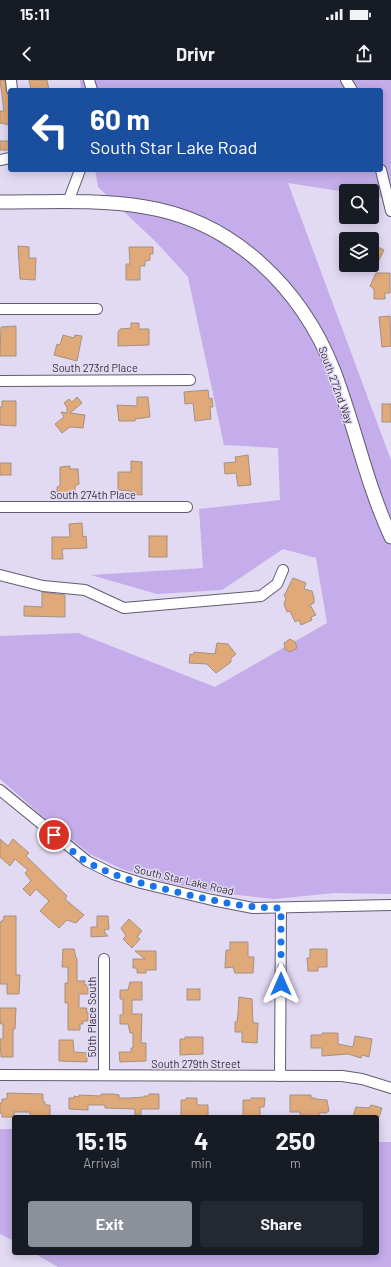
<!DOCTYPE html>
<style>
:root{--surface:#171b24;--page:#242831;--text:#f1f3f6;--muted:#9ea1a6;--accent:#8c9099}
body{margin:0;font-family:Barlow,sans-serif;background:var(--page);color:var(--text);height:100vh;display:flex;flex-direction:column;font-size:15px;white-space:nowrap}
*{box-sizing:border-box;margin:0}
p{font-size:13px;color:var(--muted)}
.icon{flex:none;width:22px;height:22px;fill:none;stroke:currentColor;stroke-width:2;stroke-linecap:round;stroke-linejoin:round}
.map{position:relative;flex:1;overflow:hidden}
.panel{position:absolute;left:12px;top:1035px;width:367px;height:140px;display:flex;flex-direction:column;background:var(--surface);border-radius:4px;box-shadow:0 2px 10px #0003}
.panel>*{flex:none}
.hud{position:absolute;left:8px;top:8px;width:375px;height:84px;border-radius:4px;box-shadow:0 2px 10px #0003;background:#1a4fa0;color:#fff;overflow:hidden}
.buttons{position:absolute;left:339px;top:104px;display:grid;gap:8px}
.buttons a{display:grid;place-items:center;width:40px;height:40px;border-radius:4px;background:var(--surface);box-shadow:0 2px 10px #0003;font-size:20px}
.pin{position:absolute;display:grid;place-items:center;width:34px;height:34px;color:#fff;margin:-17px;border:2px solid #fff;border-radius:50%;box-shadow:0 1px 4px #0007}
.me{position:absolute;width:44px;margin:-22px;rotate:0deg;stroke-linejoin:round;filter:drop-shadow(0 0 3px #0008)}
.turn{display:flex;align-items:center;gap:14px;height:84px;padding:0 16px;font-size:18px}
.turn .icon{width:52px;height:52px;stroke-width:2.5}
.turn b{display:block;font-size:28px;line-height:34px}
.eta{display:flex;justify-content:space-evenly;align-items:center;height:68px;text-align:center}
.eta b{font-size:24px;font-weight:700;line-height:28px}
.action{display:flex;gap:8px;margin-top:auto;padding:8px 16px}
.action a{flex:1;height:46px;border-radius:4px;background:var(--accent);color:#fff;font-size:16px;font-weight:700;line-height:46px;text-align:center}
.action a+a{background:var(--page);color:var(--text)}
.status{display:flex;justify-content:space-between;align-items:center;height:28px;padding:0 20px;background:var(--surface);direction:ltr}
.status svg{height:11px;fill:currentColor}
header{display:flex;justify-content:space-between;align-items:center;height:52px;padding:0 16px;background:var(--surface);font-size:18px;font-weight:700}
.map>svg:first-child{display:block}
.green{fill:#c4adea}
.building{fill:#dfa979;stroke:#a69180}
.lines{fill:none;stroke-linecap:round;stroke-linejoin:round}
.minor-casing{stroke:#635b71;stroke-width:12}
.major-casing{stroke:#635b71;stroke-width:15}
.minor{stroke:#fff;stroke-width:10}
.major{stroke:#fff;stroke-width:13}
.route{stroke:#1a73e8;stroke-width:7;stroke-dasharray:0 12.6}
.labels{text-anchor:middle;stroke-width:3;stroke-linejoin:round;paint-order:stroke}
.street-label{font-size:11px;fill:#34303a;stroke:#e2d9f3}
</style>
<div class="status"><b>15:11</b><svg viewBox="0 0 49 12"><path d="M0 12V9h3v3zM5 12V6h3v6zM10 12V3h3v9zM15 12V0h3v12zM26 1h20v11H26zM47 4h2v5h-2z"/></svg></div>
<header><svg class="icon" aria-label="back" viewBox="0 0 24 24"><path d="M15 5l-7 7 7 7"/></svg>Drivr<svg class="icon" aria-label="share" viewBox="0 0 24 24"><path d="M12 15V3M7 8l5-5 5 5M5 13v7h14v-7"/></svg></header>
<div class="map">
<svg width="391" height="1187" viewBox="0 0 391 1187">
<rect width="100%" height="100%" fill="#e2d9f3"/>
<g class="green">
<polygon points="80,0 391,0 391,119 372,116 372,111 346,112 288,103 391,380 391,814 335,813 274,819 211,812 164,802 122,789 90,774 48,741 0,699 0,556 78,553 215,607 327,543 316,478 283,469 222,510 157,514 91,495 203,488 199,429 280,420 278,368 224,365 188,197 158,164 98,107 95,90 381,90 381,10 81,10"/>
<polygon points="0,1049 14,1049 14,1161 0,1154"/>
<polygon points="377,1062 391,1062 391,1187 58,1187 34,1173 377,1173"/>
</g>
<g class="building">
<polygon points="0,0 5,0 6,11 9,16 10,45 0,43 0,31 4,31"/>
<polygon points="29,0 47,0 49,10 31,10"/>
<rect x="0" y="61" width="10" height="9"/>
<polygon points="374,165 384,170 377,184 372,182 372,169"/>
<polygon points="18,166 29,167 29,178 36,178 35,200 20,199"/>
<polygon points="129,167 153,167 153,174 150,174 150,180 145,181 145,186 140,186 140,200 126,200 126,184 130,184"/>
<polygon points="376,193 390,193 390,213 385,213 385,219 374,219 374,209 370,206"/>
<polygon points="390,236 391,266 382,267 379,237"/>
<polygon points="131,243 139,243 139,249 149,249 149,265 118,266 118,252 120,249 131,248"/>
<polygon points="16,246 16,276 0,276 1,247"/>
<polygon points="63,255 74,258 75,255 82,256 77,281 54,275 57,264 60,265"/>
<polygon points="208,310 209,319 212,318 213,327 210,327 211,339 195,341 193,323 185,324 184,312"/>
<polygon points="77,317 82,323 70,333 85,335 83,348 70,347 62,353 55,344 64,337 61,332 67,333 67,327 64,323 69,319 72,322"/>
<polygon points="137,317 148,317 150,337 135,339 135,341 119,341 117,325 137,326"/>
<polygon points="2,321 16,321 16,346 0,345 0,327 2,327"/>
<rect x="382" y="324" width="9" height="18"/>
<polygon points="248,375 251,405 238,406 236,393 225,394 224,383 236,382 235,377"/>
<polygon points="131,381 142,382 142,415 131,414 131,411 118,410 118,392 131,392"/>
<rect x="0" y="383" width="11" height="12"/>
<polygon points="70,386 70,389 78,389 79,404 75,406 75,414 57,414 57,407 60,406 60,387"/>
<polygon points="82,443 83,457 86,456 87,468 62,469 63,479 52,479 52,457 70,457 69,444"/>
<rect x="149" y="456" width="18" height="21"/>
<polygon points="293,498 306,503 304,509 312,511 314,518 314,523 310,525 316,535 311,537 312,540 301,545 299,540 295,542 290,531 287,532 284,524 286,518 284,516"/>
<polygon points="42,512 65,515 65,537 24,536 24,526 42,527"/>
<polygon points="290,559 295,562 297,568 290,572 285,569 284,563"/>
<polygon points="217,563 228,564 236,574 231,578 231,582 223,588 216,593 207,584 189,583 190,574 193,575 194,572 215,574"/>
<polygon points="0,759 8,766 13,759 29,773 26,776 67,816 65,819 84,835 76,843 67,840 59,848 40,831 49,821 36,809 30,816 23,809 31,801 25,793 28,790 15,779 10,786 0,777"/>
<polygon points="4,836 16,836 16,895 20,895 19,914 7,914 7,904 0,904 0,843 1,841 3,841"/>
<polygon points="97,836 108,836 109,849 104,850 105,853 108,856 91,857 91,847 97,847"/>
<polygon points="129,839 142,851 137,857 140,859 132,868 123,859 126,856 121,848"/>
<polygon points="230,862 248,862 248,877 254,877 253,893 235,893 233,887 225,888 226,870 230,870"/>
<polygon points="63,869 74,869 76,878 77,878 77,901 85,901 84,905 88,905 88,914 79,914 79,928 87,928 86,932 88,932 88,941 83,941 83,944 80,944 80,950 68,950 68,923 65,923 65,903 68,903 68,887 62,887"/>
<polygon points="310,869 327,869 327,887 318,887 318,891 308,891 307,878 310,878"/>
<polygon points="135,871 156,871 156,890 146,890 146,893 137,893 137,888 133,888 133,879 145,879"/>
<polygon points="130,902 142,902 142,920 132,920 132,934 142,934 141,963 146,963 146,981 120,982 119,972 131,972 131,968 133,968 133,953 130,953 128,944 120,944 120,935 123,935 123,919 120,919 120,910 128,910"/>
<rect x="187" y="909" width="13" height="11"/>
<polygon points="239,917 252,919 253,943 258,943 257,963 242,962 242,952 235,952 235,942 237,942 238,933"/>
<polygon points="0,928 16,928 15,949 13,949 13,977 1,977 0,959 3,959 3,944 1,944 0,941"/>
<polygon points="322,953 338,953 338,964 353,967 355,956 372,959 369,977 362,975 361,978 348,974 322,976 322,968 311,968 311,955 322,955"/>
<polygon points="185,957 203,957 203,974 180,975 180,959 185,959"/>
<polygon points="59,960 73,960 74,972 87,973 87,982 59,981"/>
<polygon points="7,1013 43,1014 43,1022 45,1022 45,1025 50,1025 50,1037 30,1037 30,1032 14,1032 14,1037 2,1037 2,1033 0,1033 0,1023 2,1023 2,1019 7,1019"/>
<polygon points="101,1014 114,1014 119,1015 119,1018 129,1018 144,1017 144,1016 149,1016 149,1014 159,1014 159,1029 141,1029 141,1035 135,1035 135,1029 105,1028 105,1025 88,1025 88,1030 69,1029 69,1018 74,1018 74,1016 79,1017 79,1015 101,1016"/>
<polygon points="290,1015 311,1015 311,1018 315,1018 315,1019 327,1020 329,1031 326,1033 319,1033 319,1036 300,1035 300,1032 290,1032"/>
<polygon points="186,1018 197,1018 197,1025 208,1025 208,1037 181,1037 181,1020 186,1020"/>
<polygon points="251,1018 265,1018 264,1027 260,1027 260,1037 243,1037 243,1020 251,1020"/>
<polygon points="371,1025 382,1028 379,1037 353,1037 356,1027 369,1028"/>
</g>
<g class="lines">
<g class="minor-casing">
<g id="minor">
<polyline points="11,0 12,10"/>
<polyline points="89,0 92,10"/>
<polyline points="346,0 352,10"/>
<polyline points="0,80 10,78"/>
<polyline points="381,90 391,131"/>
<polyline points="68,122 80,90"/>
<polyline points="0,229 97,229"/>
<polyline points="0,301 190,300"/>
<polyline points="0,427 187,427"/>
<polyline points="0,495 43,506 85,510 124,528 261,516 277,504 283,490"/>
<polyline points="0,710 87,781 113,794 141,803 212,820 253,828 391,825"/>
<polyline points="0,995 342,996 362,999 391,1008"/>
<polyline points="104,995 104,879"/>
<polyline points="280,996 281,828"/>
</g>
</g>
<g class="major-casing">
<path id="major" d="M0 122C48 122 98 119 145 127 234 141 302 209 334 291 355 346 366 403 391 457"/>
</g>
<use href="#minor" class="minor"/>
<use href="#major" class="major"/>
</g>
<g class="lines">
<path class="route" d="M54 755C64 764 75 774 87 782 114 797 144 804 173 811 210 820 243 828 281 828V904"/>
</g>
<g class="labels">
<g class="street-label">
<text x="95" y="292">South 273rd Place</text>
<text transform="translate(336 305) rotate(70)" y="4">South 272nd Way</text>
<text x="93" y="419">South 274th Place</text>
<text transform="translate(184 800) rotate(13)" y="4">South Star Lake Road</text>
<text transform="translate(92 937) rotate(-90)" y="4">50th Place South</text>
<text x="196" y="988">South 279th Street</text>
</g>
</g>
</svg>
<div class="buttons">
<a><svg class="icon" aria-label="search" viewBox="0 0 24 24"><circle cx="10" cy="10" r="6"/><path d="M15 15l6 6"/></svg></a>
<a><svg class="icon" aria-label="layers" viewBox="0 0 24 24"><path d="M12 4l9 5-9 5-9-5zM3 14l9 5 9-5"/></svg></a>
</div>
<div class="pin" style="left:54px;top:755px;background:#d93025"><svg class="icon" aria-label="arrive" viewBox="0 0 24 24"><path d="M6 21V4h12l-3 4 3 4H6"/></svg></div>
<svg class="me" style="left:281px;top:904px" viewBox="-20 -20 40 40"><path d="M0-17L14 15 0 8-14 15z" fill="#1a73e8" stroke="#fff" stroke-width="4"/></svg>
<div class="hud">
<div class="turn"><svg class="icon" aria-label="left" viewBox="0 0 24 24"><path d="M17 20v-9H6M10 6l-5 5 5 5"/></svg><div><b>60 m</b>South Star Lake Road</div></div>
</div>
<section class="panel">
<div class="eta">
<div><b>15:15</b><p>Arrival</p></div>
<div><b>4</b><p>min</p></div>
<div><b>250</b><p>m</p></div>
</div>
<div class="action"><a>Exit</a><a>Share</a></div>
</section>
</div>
